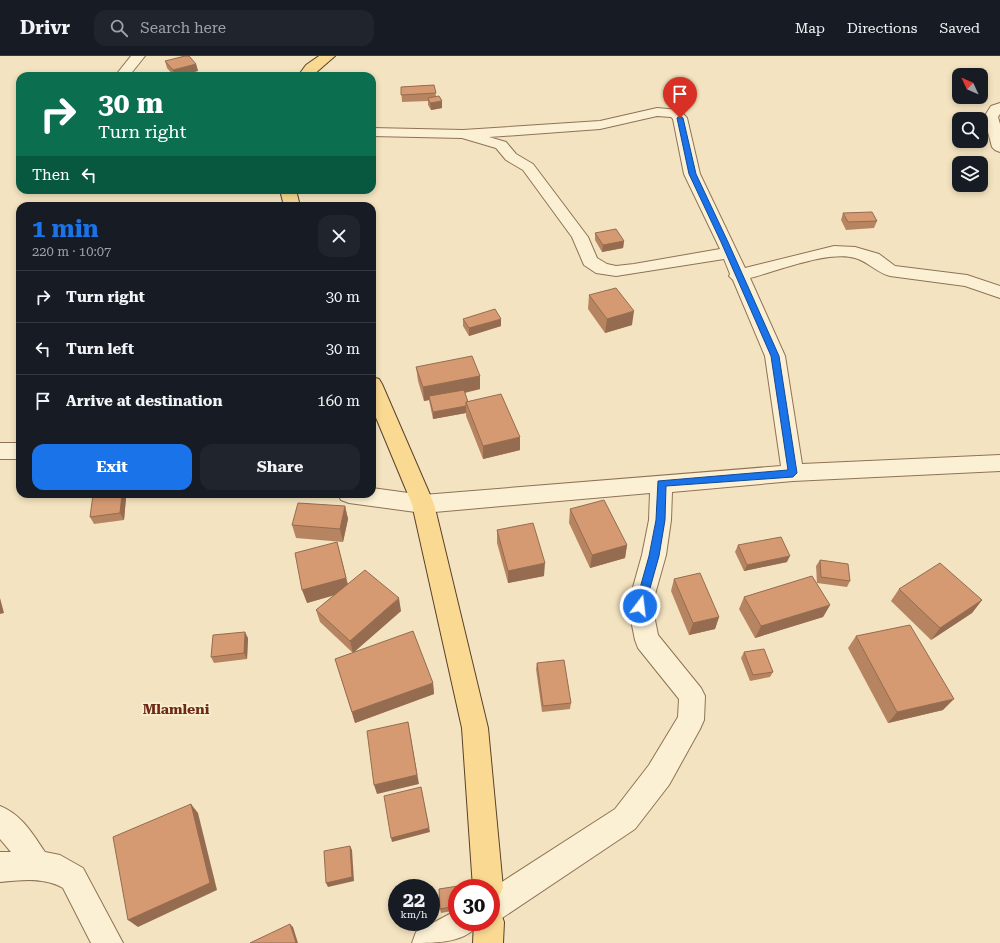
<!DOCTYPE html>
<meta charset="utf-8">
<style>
:root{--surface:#171b24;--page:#20242c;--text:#f1f3f6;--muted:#9ea1a6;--line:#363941;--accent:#1a73e8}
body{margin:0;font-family:"Roboto Serif",serif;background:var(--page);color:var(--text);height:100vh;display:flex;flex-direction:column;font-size:15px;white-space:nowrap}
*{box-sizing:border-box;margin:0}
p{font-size:13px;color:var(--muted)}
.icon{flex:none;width:22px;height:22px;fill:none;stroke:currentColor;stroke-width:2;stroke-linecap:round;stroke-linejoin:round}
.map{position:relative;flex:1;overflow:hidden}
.side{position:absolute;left:16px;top:146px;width:360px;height:296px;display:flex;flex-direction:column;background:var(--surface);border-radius:12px;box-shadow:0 2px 6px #0003}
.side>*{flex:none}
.guide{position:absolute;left:16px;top:16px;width:360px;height:122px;border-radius:12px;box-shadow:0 2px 6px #0003;background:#0b6e4f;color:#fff;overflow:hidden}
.needle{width:26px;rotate:314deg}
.controls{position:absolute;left:952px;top:12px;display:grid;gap:8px}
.controls a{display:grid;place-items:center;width:36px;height:36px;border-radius:8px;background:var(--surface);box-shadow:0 2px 6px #0003;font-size:20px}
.speed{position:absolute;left:388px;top:823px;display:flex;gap:8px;font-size:20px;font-weight:700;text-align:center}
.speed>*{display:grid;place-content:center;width:52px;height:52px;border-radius:50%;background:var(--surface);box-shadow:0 2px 6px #0003;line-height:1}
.speed small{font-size:10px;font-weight:400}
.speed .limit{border:6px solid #d22;background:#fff;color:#111}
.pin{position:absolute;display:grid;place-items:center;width:34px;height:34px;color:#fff;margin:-41px -17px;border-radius:50% 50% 50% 0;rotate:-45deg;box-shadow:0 0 4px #0007}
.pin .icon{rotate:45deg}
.me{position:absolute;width:44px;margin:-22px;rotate:15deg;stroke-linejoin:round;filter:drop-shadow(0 0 3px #0008)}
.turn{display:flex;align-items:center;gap:14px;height:84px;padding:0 16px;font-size:18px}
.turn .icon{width:52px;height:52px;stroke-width:2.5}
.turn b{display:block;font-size:28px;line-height:34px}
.then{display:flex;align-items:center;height:38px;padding:0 16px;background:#0003;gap:8px;font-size:15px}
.round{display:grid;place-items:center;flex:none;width:42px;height:42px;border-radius:12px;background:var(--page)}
.head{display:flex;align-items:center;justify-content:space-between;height:68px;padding:0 16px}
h1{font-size:24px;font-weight:700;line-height:30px;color:var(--accent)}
.cta{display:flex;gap:8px;margin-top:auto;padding:8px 16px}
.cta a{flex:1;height:46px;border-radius:12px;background:var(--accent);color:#fff;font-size:16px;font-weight:700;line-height:46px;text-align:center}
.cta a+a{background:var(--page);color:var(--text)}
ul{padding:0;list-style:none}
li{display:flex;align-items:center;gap:12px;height:52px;padding:0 16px;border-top:1px solid var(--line)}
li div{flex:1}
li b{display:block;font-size:15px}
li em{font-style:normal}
header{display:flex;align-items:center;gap:24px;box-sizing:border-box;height:56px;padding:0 20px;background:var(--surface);border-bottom:1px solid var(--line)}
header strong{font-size:19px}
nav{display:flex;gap:22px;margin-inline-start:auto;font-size:14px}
.search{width:280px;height:36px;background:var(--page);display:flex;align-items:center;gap:10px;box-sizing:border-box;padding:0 14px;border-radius:12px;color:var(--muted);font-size:15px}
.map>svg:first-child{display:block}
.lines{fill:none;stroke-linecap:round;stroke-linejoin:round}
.minor-casing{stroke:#8e7356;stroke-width:2}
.major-casing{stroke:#5b412a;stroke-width:2}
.minor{fill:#fcf0d4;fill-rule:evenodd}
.major{fill:#fad993;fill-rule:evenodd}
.wall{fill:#b78462}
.shaded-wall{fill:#956c50}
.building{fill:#d59a72;stroke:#956c50}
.route{fill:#1a73e8;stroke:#114b97}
.labels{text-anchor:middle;stroke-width:4;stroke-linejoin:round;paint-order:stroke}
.quarter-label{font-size:14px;font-weight:bold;fill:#6d2816;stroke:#f9edd0}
</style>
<header>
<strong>Drivr</strong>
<div class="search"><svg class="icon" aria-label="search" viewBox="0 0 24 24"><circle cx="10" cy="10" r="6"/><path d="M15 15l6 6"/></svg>Search here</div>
<nav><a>Map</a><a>Directions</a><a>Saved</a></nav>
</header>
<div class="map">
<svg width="1000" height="887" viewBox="0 0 1000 887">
<rect width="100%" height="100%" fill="#f3e3c0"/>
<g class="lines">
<g class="minor-casing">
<g id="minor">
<polygon points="131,0 145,0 129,20 115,20"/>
<polygon points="1000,47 1000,58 998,61 1000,68 1000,96 995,94 992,91 984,61 991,50"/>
<path d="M657 52 680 54 687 62 700 118 745 212 834 190 855 191 879 198 895 210 967 219 1000 230V242L965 230 890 220C877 217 869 206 855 202 829 194 777 215 750 222L785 300 802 408 1000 399V415L793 425 672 436 671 464 666 499 652 549 658 579 701 632 705 640 704 664 700 673 669 729 635 773 502 862 491 866V833L615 753 649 709 678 661 679 643 638 592 635 584 628 549 642 499 649 464 650 437 423 457 349 447 341 444 338 438H372V432L423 439 781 410 765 300 733 224 729 220 730 218 724 203 616 220 596 217 584 209 572 181 523 114 506 104 496 92 462 82 372 80V72L463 74 600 65ZM657 60 671 61 673 63 684 118 720 193 634 208 616 210 607 208 597 202 588 181 533 108 516 98 506 86 489 81 600 73Z"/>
<rect x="0" y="387" width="20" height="16"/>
<path d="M0 750C22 759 32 777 45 796L60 799 83 812 123 887H91L63 832C44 821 21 824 0 826V796H11L0 783Z"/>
<path d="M457 854V866H479C468 887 437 887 412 887L416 876Z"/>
</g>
</g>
<g class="major-casing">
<g id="major">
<polygon points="319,0 335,0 312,20 298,20 306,9"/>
<polygon points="280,134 296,134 300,150 284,150"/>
<polygon points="372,321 379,323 382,328 434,448 488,672 503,832 498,842 491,846 491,832 473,832 462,672 412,448 372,352"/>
<polygon points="491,852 500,855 504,866 503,887 473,887 474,866 491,866"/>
</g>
</g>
<use href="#minor" class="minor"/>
<use href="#major" class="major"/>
</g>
<g class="wall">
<polygon points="165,5 196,8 198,15 177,20 174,20 167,12"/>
<polygon points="434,29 436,40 442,52 431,54 428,49 428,45 402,46 401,31"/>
<polygon points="843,157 877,165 874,172 846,174 841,164"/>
<polygon points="595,177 624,185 623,192 602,196 595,184"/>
<polygon points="589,239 632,269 605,277 588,253"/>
<polygon points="463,263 501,270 469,280 463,270"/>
<polygon points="416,311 480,320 480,333 465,337 468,346 520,394 483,403 466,360 466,357 433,363 429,344 424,345 418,325"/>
<polygon points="103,438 124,438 126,442 124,464 94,468 90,461"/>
<polygon points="345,450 348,463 343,486 296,482 292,469"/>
<polygon points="570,453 627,489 625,502 590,512 569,467"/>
<polygon points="497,474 544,520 508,527 497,487"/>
<polygon points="337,486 348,528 401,555 354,596 433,627 434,638 355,667 335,603 353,597 320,566 316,554 334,539 307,547"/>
<polygon points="738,489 787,506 744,515 735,496"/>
<polygon points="820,504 850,525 847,531 817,527 816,510"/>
<polygon points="674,523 719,561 715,573 689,579 671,535"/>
<polygon points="899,533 982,544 972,557 931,584 891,545"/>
<polygon points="744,541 830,549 823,561 755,582 739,553"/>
<polygon points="856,580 943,654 888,667 848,592"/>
<polygon points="248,582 247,603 214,607 211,601"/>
<polygon points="744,596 773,616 770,621 750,625 741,602"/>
<polygon points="537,607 571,647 570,653 542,656 536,613"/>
<polygon points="457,832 457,854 441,857 440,853"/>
</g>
<g class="shaded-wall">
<polygon points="196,8 198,15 177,20 174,20 173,14"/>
<polygon points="442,45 442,52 431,54 430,47"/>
<polygon points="624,185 623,192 602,196 603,189"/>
<polygon points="634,255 632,269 605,277 607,263"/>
<polygon points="501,263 501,270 469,280 469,272"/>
<polygon points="480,320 480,333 430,344 429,340 429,344 424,345 423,331"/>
<polygon points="466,350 466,357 433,363 433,356"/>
<polygon points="520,381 520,394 483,403 483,390"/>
<polygon points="122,438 124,438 126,442 124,464 120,457"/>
<polygon points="345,450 348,463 343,486 340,473"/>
<polygon points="337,486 349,535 307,547 302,534"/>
<polygon points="627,489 625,502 590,512 592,499"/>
<polygon points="790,500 787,506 744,515 747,509"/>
<polygon points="545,507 544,520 508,527 508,515"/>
<polygon points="0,542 4,557 0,558"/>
<polygon points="399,542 401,555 353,597 350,585"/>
<polygon points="982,544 972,557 931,584 940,572"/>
<polygon points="830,549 823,561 755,582 761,570"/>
<polygon points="719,561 715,573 689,579 693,567"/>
<polygon points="245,576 248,582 247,603 244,597"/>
<polygon points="433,627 434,638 355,667 352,656"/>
<polygon points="954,643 943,654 888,667 897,656"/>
<polygon points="408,666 419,728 377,738 374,729"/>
<polygon points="421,731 430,776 392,786 391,782"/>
<polygon points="191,748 198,757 217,834 138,871 128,864"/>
<polygon points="350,790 352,794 354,825 328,831 326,827"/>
<polygon points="290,868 293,871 298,887 296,887"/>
</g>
<g class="building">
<polygon points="185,0 189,0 196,8 173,14 165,5"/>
<polygon points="434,29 436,37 401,39 401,31"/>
<polygon points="439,40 442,45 430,47 428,42"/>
<polygon points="872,156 877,165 848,166 843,157"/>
<polygon points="616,173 624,185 603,189 595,177"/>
<polygon points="616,232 634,255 607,263 589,239"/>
<polygon points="495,253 501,263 469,272 463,263"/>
<polygon points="472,300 480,320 423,331 416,311"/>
<polygon points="464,334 468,346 466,346 466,350 433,356 429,340"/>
<polygon points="501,338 520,381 483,390 466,346"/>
<polygon points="103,438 122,438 120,457 90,461 93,439"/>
<polygon points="604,444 627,489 592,499 570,453"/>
<polygon points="298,447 345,450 340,473 292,469"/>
<polygon points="533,467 545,507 508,515 497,474"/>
<polygon points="781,481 790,500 747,509 738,489"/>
<polygon points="337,486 346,522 302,534 295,497"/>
<polygon points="820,504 848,508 850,525 821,521"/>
<polygon points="940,507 982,544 940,572 899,533"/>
<polygon points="365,514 399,542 350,585 316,554"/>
<polygon points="700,517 719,561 693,567 674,523"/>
<polygon points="812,520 830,549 761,570 744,541"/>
<polygon points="910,569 954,643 897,656 856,580"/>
<polygon points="413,575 433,627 352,656 335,603"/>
<polygon points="245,576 244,597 211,601 213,579"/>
<polygon points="764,593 773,616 753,619 744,596"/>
<polygon points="564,604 571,647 543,650 537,607"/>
<polygon points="408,666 417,719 374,729 367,675"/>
<polygon points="421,731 429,772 391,782 384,740"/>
<polygon points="191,748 210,827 128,864 113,781"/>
<polygon points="350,790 352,821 326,827 324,795"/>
<polygon points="471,828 472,832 457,832 457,850 440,853 439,833"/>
<polygon points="290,868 296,887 250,887"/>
</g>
<polygon class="route" points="680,60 683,62 696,118 728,186 779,300 797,417 793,421 666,430 665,464 659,500 645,550 640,554 635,550 649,500 656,464 658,425 788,414 771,300 721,186 689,118 677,62"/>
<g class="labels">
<g class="quarter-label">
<text x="176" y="658">Mlamleni</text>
</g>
</g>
</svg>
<div class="controls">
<a><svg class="needle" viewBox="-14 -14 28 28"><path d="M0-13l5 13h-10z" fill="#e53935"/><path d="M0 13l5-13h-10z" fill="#9ea1a6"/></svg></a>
<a><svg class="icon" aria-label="search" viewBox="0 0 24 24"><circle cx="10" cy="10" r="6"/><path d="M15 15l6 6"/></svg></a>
<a><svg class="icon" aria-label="layers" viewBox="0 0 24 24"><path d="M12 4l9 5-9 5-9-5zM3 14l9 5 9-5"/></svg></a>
</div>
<div class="speed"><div>22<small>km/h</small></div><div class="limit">30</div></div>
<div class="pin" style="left:680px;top:62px;background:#d93025"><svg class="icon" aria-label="arrive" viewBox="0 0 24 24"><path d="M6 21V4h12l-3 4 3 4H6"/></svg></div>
<svg class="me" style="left:640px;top:550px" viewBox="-20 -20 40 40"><circle r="17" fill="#1a73e8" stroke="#fff" stroke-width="3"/><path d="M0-11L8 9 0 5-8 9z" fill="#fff"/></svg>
<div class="guide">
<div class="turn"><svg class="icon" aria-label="right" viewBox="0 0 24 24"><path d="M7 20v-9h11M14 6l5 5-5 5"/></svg><div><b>30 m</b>Turn right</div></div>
<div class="then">Then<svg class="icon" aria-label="left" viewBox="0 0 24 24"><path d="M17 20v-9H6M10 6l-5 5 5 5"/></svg></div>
</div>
<section class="side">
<div class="head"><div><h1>1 min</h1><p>220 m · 10:07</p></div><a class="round"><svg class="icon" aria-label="close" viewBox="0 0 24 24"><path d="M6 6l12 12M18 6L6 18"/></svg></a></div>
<ul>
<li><svg class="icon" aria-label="right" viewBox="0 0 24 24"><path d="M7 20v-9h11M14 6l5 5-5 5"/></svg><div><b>Turn right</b></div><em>30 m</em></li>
<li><svg class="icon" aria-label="left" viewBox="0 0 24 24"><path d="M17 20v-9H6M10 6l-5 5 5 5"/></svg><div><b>Turn left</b></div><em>30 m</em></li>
<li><svg class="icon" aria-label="arrive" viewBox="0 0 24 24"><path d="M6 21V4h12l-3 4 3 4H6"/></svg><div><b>Arrive at destination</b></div><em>160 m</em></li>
</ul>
<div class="cta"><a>Exit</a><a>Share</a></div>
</section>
</div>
